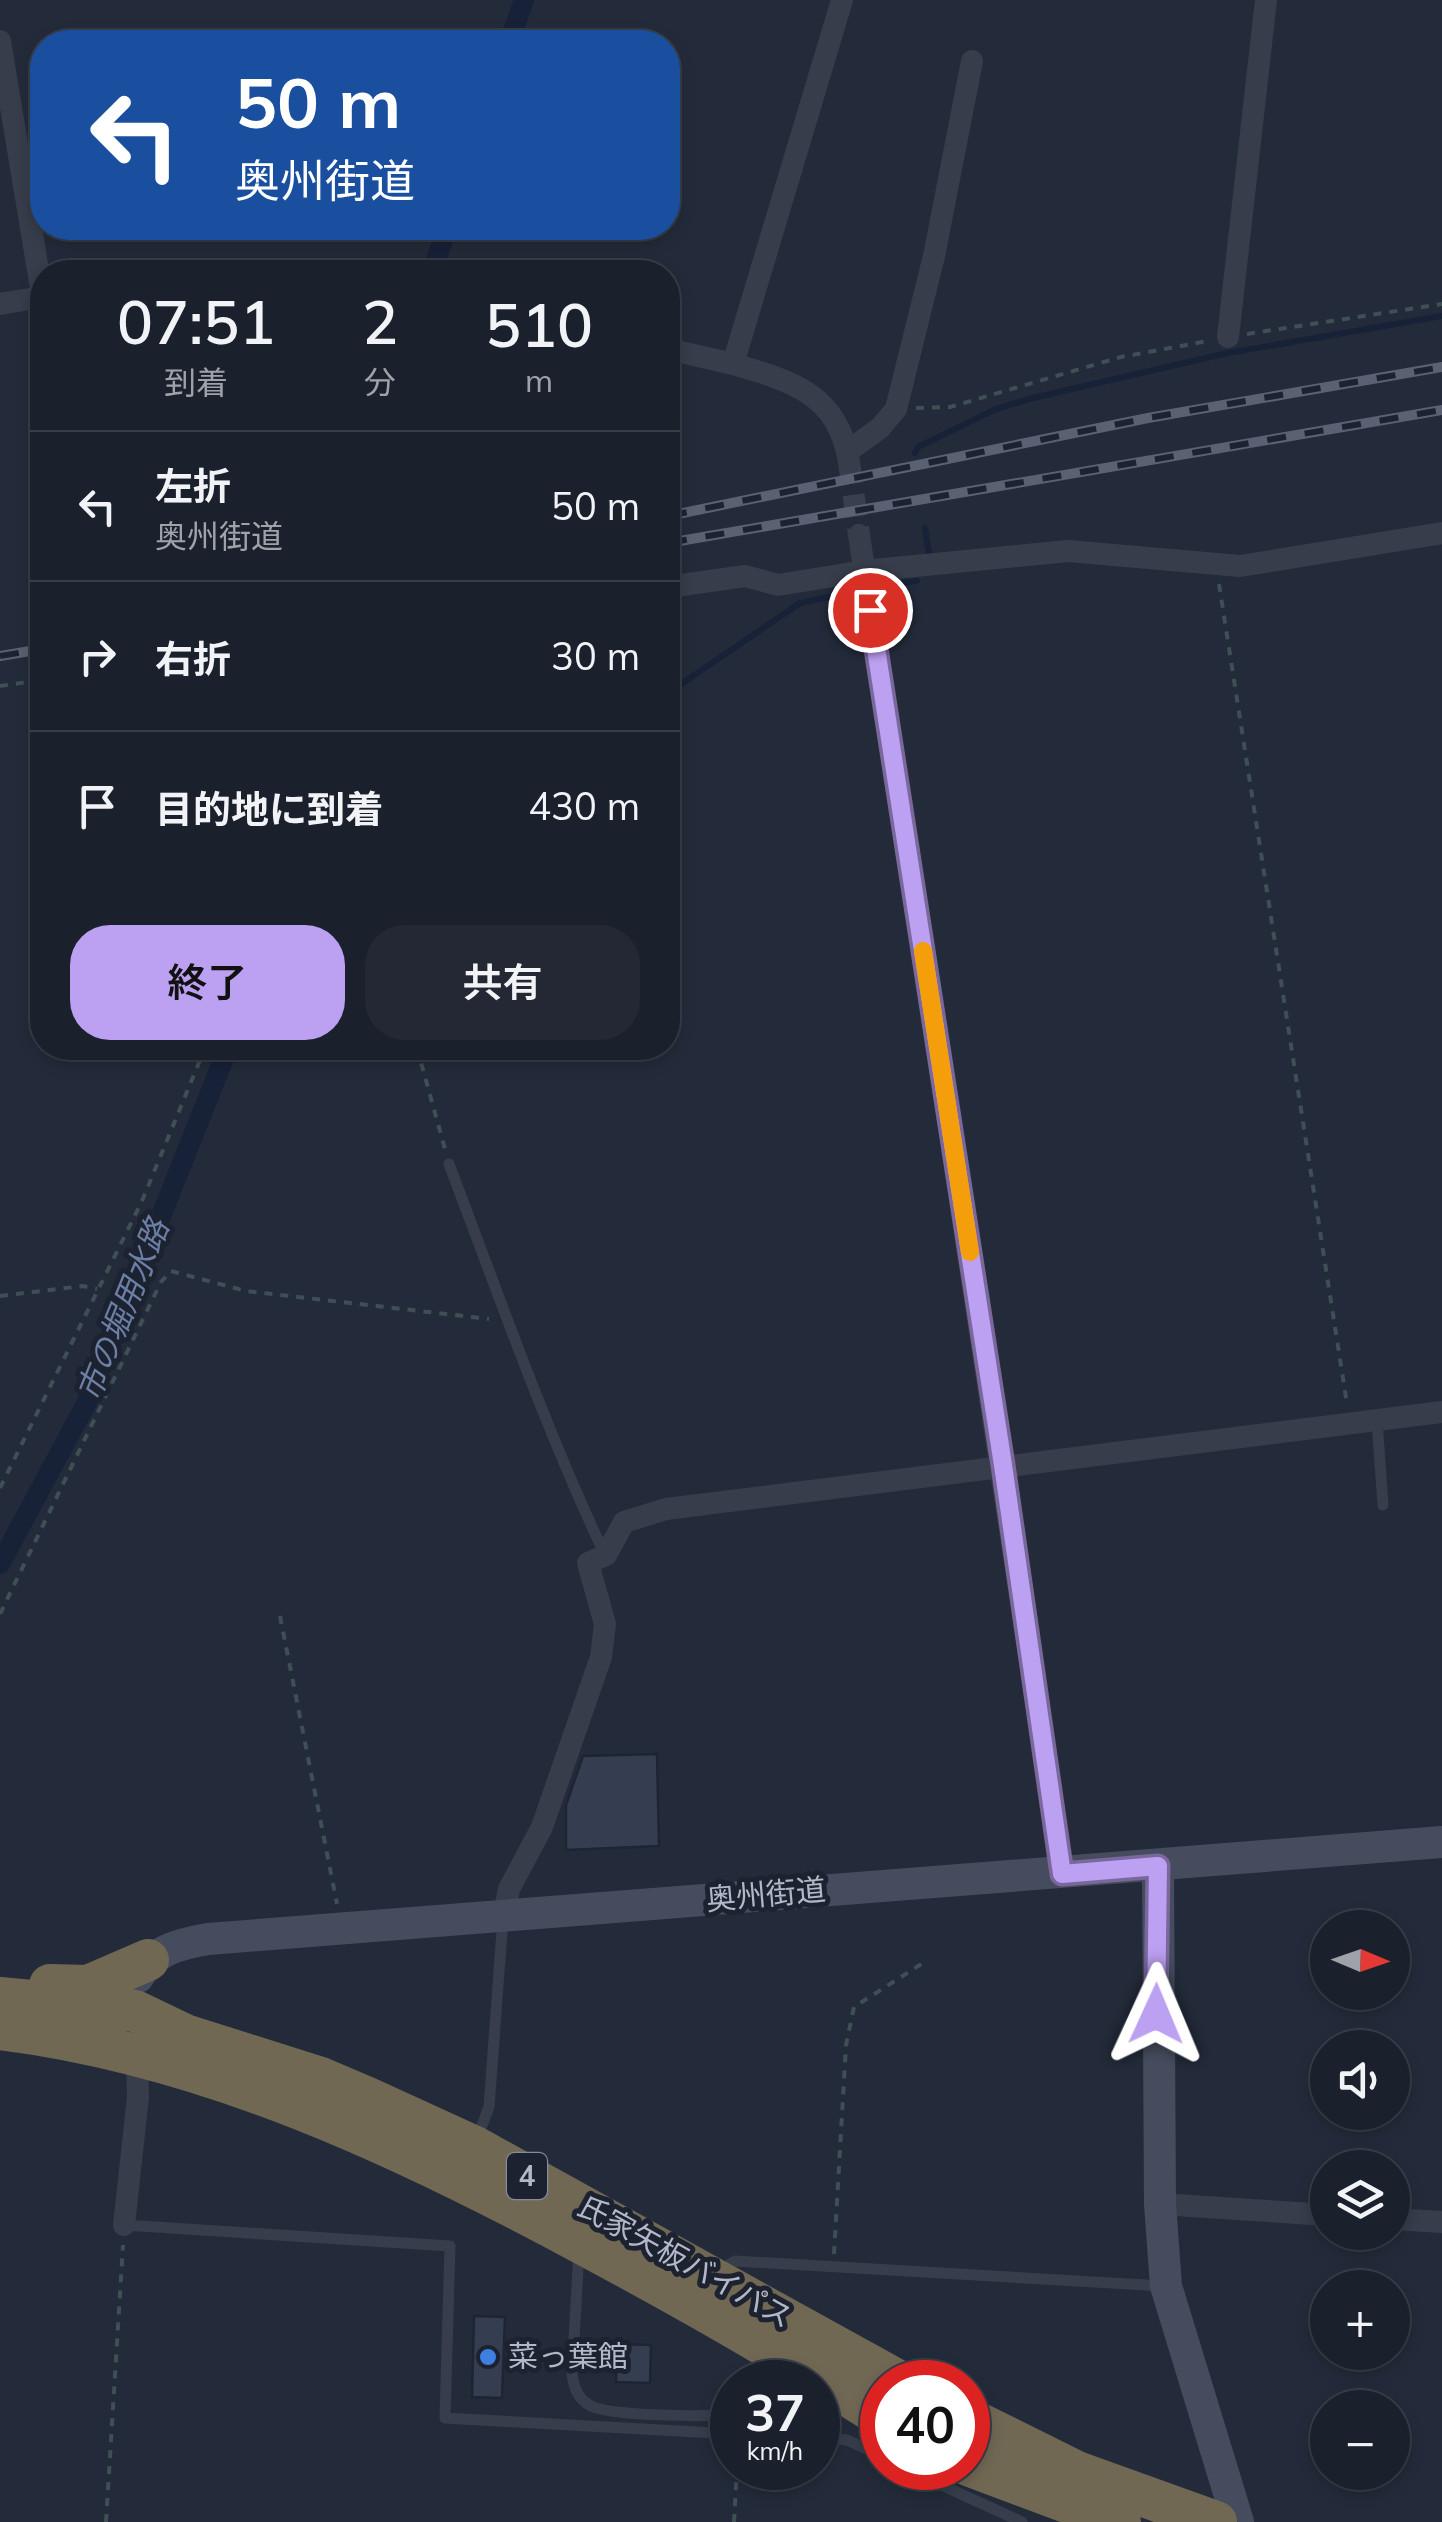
<!DOCTYPE html>
<html lang="ja">
<meta charset="utf-8">
<style>
:root{--surface:#1a202c;--page:#232834;--text:#f1f3f6;--muted:#9fa3a9;--line:#383e48;--accent:#bca0f2}
body{margin:0;font-family:Mulish,"Noto Sans JP",sans-serif;background:var(--page);color:var(--text);height:100vh;display:flex;flex-direction:column;font-size:38px;white-space:nowrap}
*{box-sizing:border-box;margin:0}
p{font-size:32px;color:var(--muted)}
.icon{flex:none;width:55px;height:55px;fill:none;stroke:currentColor;stroke-width:2;stroke-linecap:round;stroke-linejoin:round}
.map{position:relative;flex:1;overflow:hidden}
.side{position:absolute;left:30px;top:260px;width:650px;height:800px;display:flex;flex-direction:column;background:var(--surface);border-radius:40px;box-shadow:0 5px 15px #0003,0 0 0 2px var(--line)}
.side>*{flex:none}
.top-card{position:absolute;left:30px;top:30px;width:650px;height:210px;border-radius:40px;box-shadow:0 5px 15px #0003,0 0 0 2px var(--line);background:#1a4fa0;color:#fff;overflow:hidden}
.needle{width:65px;rotate:92deg}
.fabs{position:absolute;left:1310px;top:1910px;display:grid;gap:20px}
.fabs a{display:grid;place-items:center;width:100px;height:100px;border-radius:50%;background:var(--surface);box-shadow:0 5px 15px #0003,0 0 0 2px var(--line);font-size:50px}
.speed{position:absolute;left:710px;top:2360px;display:flex;gap:20px;font-size:50px;font-weight:700;text-align:center}
.speed>*{display:grid;place-content:center;width:130px;height:130px;border-radius:50%;background:var(--surface);box-shadow:0 5px 15px #0003,0 0 0 2px var(--line);line-height:1}
.speed small{font-size:25px;font-weight:400}
.speed .limit{border:15px solid #d22;background:#fff;color:#111}
.pin{position:absolute;display:grid;place-items:center;width:85px;height:85px;color:#fff;margin:-42px;border:5px solid #fff;border-radius:50%;box-shadow:0 2px 10px #0007}
.me{position:absolute;width:110px;margin:-55px;rotate:1deg;stroke-linejoin:round;filter:drop-shadow(0 0 8px #0008)}
.turn{display:flex;align-items:center;gap:35px;height:210px;padding:0 40px;font-size:45px}
.turn .icon{width:130px;height:130px;stroke-width:2.5}
.turn b{display:block;font-size:70px;line-height:85px}
.eta{display:flex;justify-content:space-evenly;align-items:center;height:170px;text-align:center}
.eta b{font-size:60px;font-weight:600;line-height:70px}
.primary-button{display:flex;gap:20px;margin-top:auto;padding:20px 40px}
.primary-button a{flex:1;height:115px;border-radius:40px;background:var(--accent);color:#111;font-size:40px;font-weight:600;line-height:115px;text-align:center}
.primary-button a+a{background:var(--page);color:var(--text)}
ul{padding:0;list-style:none}
li{display:flex;align-items:center;gap:30px;height:150px;padding:0 40px;border-top:2px solid var(--line)}
li div{flex:1}
li b{display:block;font-size:38px}
li em{font-style:normal}
.map>svg:first-child{display:block}
.lines{fill:none;stroke-linecap:round;stroke-linejoin:round}
.stream{stroke:#172138;stroke-width:6}
.canal{stroke:#172138;stroke-width:20}
.building{fill:#353e51;stroke:#1e2432;stroke-width:2.5}
.street-tunnel{stroke:#38404f;stroke-width:22;stroke-dasharray:22 11;stroke-linecap:butt}
.path{stroke:#3e5054;stroke-width:4;stroke-dasharray:8 8;stroke-linecap:butt}
.lane{stroke:#373d4b;stroke-width:11}
.street{stroke:#373d4b;stroke-width:22}
.secondary{stroke:#454c5e;stroke-width:32}
.highway{stroke:#716854;stroke-width:42}
.rail-casing{stroke:#596172;stroke-width:10}
.rail{stroke:#1c2230;stroke-width:6;stroke-dasharray:19;stroke-linecap:butt}
.route-casing{stroke:#7a689d;stroke-width:25}
.route{stroke:#bca0f2;stroke-width:18}
.slow{stroke:#f59e0b;stroke-width:18}
.shop-dot{fill:#3f7fe0;stroke:#1c2230;stroke-width:4}
.labels{text-anchor:middle;stroke-width:10;stroke-linejoin:round;paint-order:stroke}
.shield{fill:#1c2230;stroke:#858b9a;stroke-width:2.5}
.shield-label{font-size:28px;font-weight:bold;fill:#b2b8c7}
.street-label{font-size:30px;fill:#b2b8c7;stroke:#1c2230}
.poi-label{font-size:30px;fill:#b2b8c7;stroke:#1c2230;text-anchor:start}
.water-label{font-size:32px;font-style:italic;fill:#6c7fa5;stroke:#1c2230}
</style>
<div class="map">
<svg width="1442" height="2522" viewBox="0 0 1442 2522">
<rect width="100%" height="100%" fill="#232b3a"/>
<g class="lines">
<g class="stream">
<polyline points="915,453 918,447 996,409 1033,398 1223,354 1442,316"/>
<polyline points="925,528 929,554"/>
<polyline points="875,587 917,581"/>
<polyline points="668,693 800,603 843,594"/>
</g>
<g class="canal">
<polyline points="509,42 524,0"/>
<polyline points="432,272 447,228"/>
<polyline points="0,1564 86,1404 228,1048"/>
</g>
</g>
<g class="building">
<polygon points="657,1754 659,1846 566,1850 566,1805 583,1756"/>
<polygon points="474,2316 505,2317 502,2398 472,2397"/>
<polygon points="617,2344 651,2345 650,2383 616,2382"/>
</g>
<g class="lines">
<polyline class="street-tunnel" points="849,462 859,535"/>
<g class="path">
<polyline points="1247,334 1442,304"/>
<polyline points="916,408 950,407 1121,357 1208,341"/>
<polyline points="1219,584 1347,1404"/>
<polyline points="0,686 42,680"/>
<polyline points="417,1048 445,1149"/>
<polyline points="0,1296 83,1286 97,1289"/>
<polyline points="0,1488 142,1201 205,1048"/>
<polyline points="0,1614 161,1282 171,1271 246,1291 489,1319"/>
<polyline points="280,1616 337,1904"/>
<polyline points="834,2254 846,2045 854,2007 923,1963"/>
<polyline points="106,2522 123,2245"/>
<polyline points="734,2522 737,2468"/>
</g>
<g class="lane">
<path d="M449 1164C499 1296 545 1428 605 1555"/>
<polyline points="1377,1421 1383,1505"/>
<polyline points="476,2141 489,2107 503,1918"/>
<polyline points="124,2225 450,2246 445,2418 732,2434"/>
<path d="M579 2251 572 2374C574 2389 578 2399 591 2406 610 2416 709 2417 732 2414"/>
<polyline points="720,2270 735,2261 1163,2286"/>
<polyline points="818,2437 847,2440 882,2456"/>
<polyline points="904,2468 1022,2522"/>
</g>
<g class="street">
<path d="M842 0 733 364C792 381 838 394 849 462"/>
<polyline points="0,41 42,294"/>
<polyline points="235,272 244,272"/>
<polyline points="0,304 42,297"/>
<polyline points="1228,337 1266,0"/>
<polyline points="668,349 733,364"/>
<polyline points="847,452 880,428 896,409 934,256 972,61"/>
<polyline points="859,535 1062,1873"/>
<polyline points="668,587 745,576 778,585 864,571 1068,551 1240,566 1442,533"/>
<polyline points="503,1918 509,1889 542,1827 601,1657 605,1624 588,1563 606,1555 624,1522 666,1509 1442,1412"/>
<polyline points="1160,2204 1328,2215"/>
<polyline points="1392,2219 1442,2222"/>
<polyline points="124,2225 138,2097 137,2056"/>
</g>
<g class="secondary">
<polyline points="1158,1866 1160,2204 1166,2286 1238,2522"/>
<path d="M138 1977C154 1950 179 1944 208 1939L1442 1842"/>
</g>
<g class="highway">
<polyline points="50,1985 88,1986 148,1960"/>
<polyline points="0,1998 135,2011 185,2035 321,2078 368,2098 473,2146 900,2382"/>
<path d="M0 2029C209 2055 404 2147 587 2246 688 2300 786 2356 882 2417"/>
<polyline points="968,2418 1077,2472 1216,2522"/>
<polyline points="968,2465 1120,2522"/>
</g>
<g class="rail-casing">
<g id="rail">
<polyline points="668,516 1148,418 1442,367"/>
<polyline points="668,543 1442,410"/>
<polyline points="0,656 42,649"/>
</g>
</g>
<use href="#rail" class="rail"/>
</g>
<g class="lines">
<g class="route-casing">
<polyline id="route" points="870,610 1003,1465 1062,1874 1158,1866 1156,2014"/>
</g>
<use href="#route" class="route"/>
<polyline class="slow" points="923,951 970,1252"/>
</g>
<circle class="shop-dot" cx="488" cy="2357" r="10"/>
<g class="labels">
<rect class="shield" x="507" y="2153" width="40" height="46" rx="8"/>
<g class="shield-label">
<text x="527" y="2186">4</text>
</g>
<g class="street-label">
<text transform="translate(766 1895) rotate(-5)" y="10">奥州街道</text>
<text transform="translate(685 2262) rotate(29)" y="10">氏家矢板バイパス</text>
</g>
<g class="poi-label">
<text x="508" y="2367">菜っ葉館</text>
</g>
<g class="water-label">
<text transform="translate(123 1310) rotate(-68)" y="11">市の堀用水路</text>
</g>
</g>
</svg>
<div class="fabs">
<a><svg class="needle" viewBox="-14 -14 28 28"><path d="M0-13l5 13h-10z" fill="#e53935"/><path d="M0 13l5-13h-10z" fill="#9fa3a9"/></svg></a>
<a><svg class="icon" aria-label="sound" viewBox="0 0 24 24"><path d="M4 9h4l5-4v14l-5-4H4zM17 9q2 3 0 6"/></svg></a>
<a><svg class="icon" aria-label="layers" viewBox="0 0 24 24"><path d="M12 4l9 5-9 5-9-5zM3 14l9 5 9-5"/></svg></a>
<a>+</a>
<a>−</a>
</div>
<div class="speed"><div>37<small>km/h</small></div><div class="limit">40</div></div>
<div class="pin" style="left:870px;top:610px;background:#d93025"><svg class="icon" aria-label="arrive" viewBox="0 0 24 24"><path d="M6 21V4h12l-3 4 3 4H6"/></svg></div>
<svg class="me" style="left:1156px;top:2014px" viewBox="-20 -20 40 40"><path d="M0-17L14 15 0 8-14 15z" fill="#bca0f2" stroke="#fff" stroke-width="4"/></svg>
<div class="top-card">
<div class="turn"><svg class="icon" aria-label="left" viewBox="0 0 24 24"><path d="M17 20v-9H6M10 6l-5 5 5 5"/></svg><div><b>50 m</b>奥州街道</div></div>
</div>
<section class="side">
<div class="eta">
<div><b>07:51</b><p>到着</p></div>
<div><b>2</b><p>分</p></div>
<div><b>510</b><p>m</p></div>
</div>
<ul>
<li><svg class="icon" aria-label="left" viewBox="0 0 24 24"><path d="M17 20v-9H6M10 6l-5 5 5 5"/></svg><div><b>左折</b><p>奥州街道</p></div><em>50 m</em></li>
<li><svg class="icon" aria-label="right" viewBox="0 0 24 24"><path d="M7 20v-9h11M14 6l5 5-5 5"/></svg><div><b>右折</b></div><em>30 m</em></li>
<li><svg class="icon" aria-label="arrive" viewBox="0 0 24 24"><path d="M6 21V4h12l-3 4 3 4H6"/></svg><div><b>目的地に到着</b></div><em>430 m</em></li>
</ul>
<div class="primary-button"><a>終了</a><a>共有</a></div>
</section>
</div>
